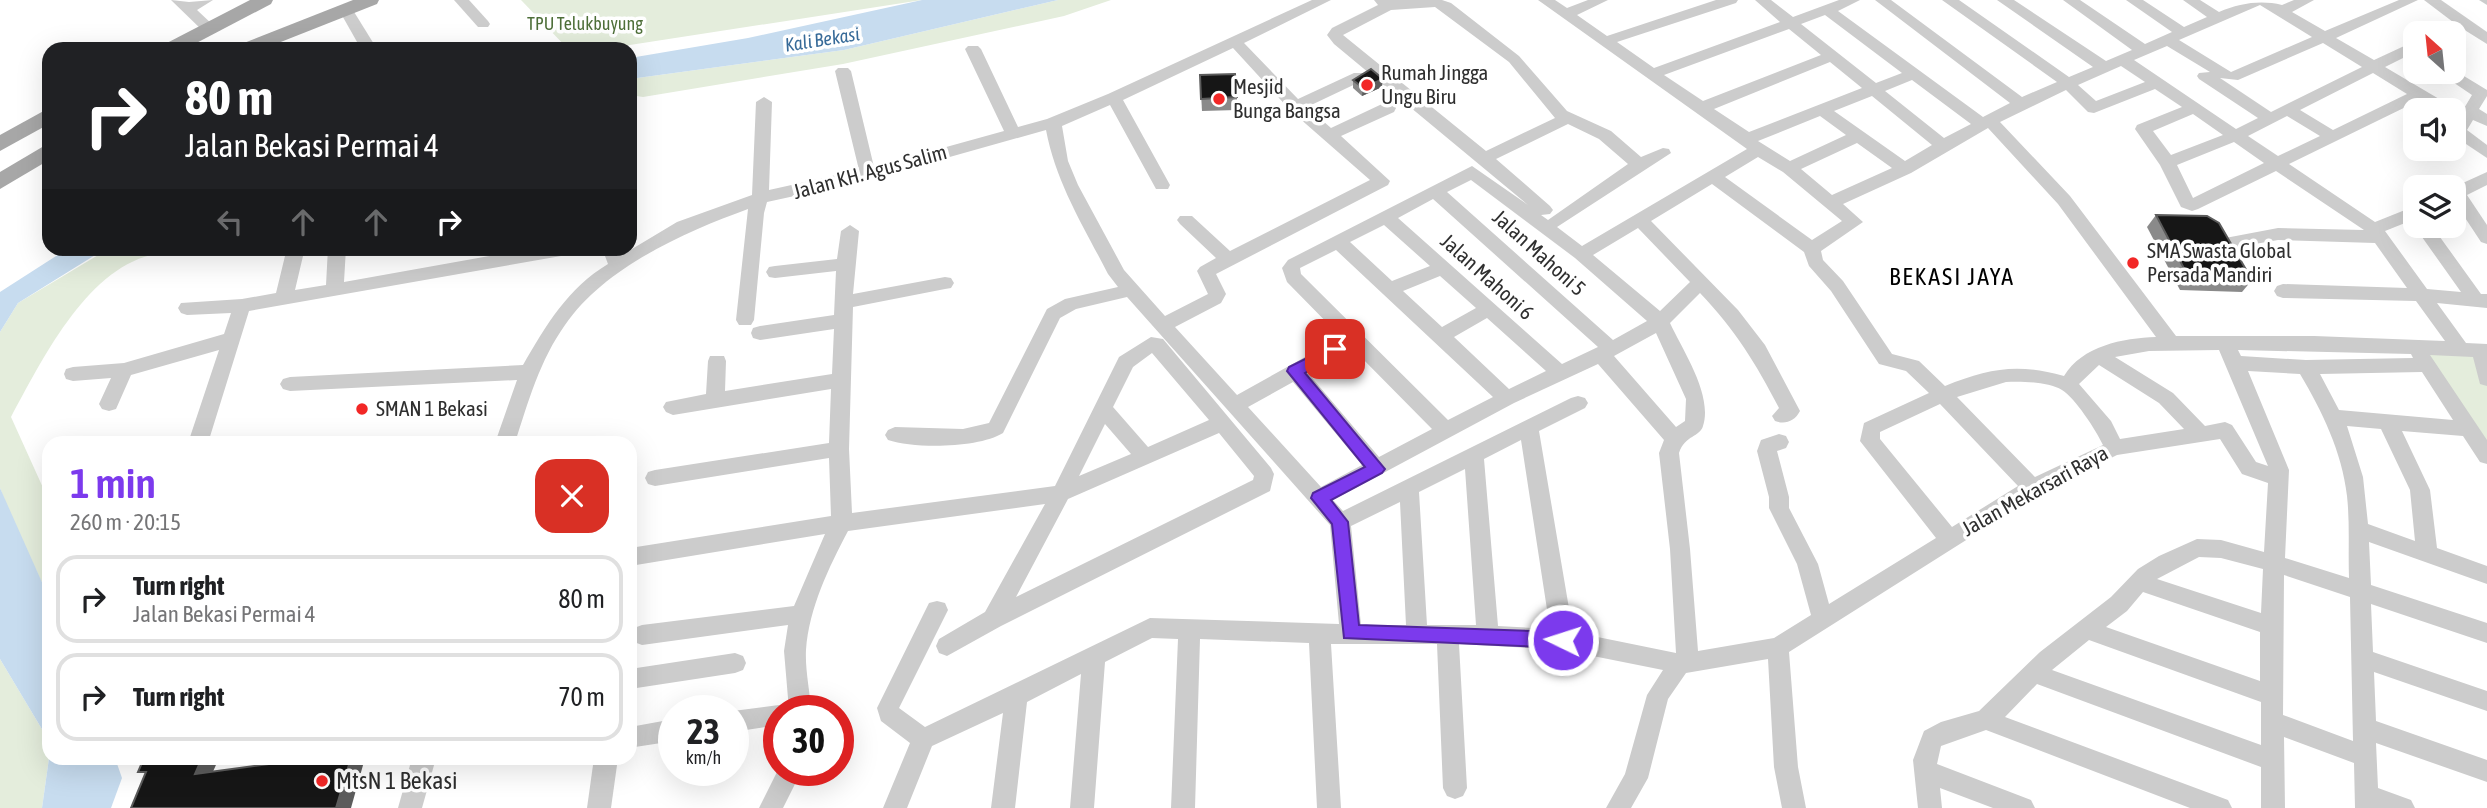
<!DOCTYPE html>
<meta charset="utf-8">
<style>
:root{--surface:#fff;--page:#f6f6f6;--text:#202124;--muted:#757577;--line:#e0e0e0;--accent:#7c3aed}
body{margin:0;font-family:"Asap Condensed",sans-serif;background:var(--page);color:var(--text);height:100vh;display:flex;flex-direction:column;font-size:26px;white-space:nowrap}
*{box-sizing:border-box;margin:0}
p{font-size:23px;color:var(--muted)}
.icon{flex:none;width:38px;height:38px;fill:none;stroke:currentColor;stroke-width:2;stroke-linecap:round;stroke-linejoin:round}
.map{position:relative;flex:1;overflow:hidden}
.panel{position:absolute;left:42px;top:436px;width:595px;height:329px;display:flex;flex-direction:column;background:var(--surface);border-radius:21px;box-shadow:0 7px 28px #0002}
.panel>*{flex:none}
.guide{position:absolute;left:42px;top:42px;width:595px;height:214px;border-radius:21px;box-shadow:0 7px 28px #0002;background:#202124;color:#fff;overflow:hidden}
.needle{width:46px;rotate:333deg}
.buttons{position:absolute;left:2403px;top:21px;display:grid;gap:14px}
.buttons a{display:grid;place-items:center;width:63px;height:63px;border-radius:14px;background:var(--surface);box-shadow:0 7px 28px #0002;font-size:35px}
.speed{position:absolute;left:658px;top:695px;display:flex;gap:14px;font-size:35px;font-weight:700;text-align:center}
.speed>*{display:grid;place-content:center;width:91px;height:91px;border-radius:50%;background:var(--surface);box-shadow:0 7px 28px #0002;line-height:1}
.speed small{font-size:18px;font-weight:400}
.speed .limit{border:10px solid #d22;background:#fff;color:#111}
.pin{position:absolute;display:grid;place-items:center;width:60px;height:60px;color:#fff;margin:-30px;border-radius:14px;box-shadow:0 4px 10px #0006}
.me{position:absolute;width:77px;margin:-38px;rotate:274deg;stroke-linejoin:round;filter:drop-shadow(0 0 5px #0008)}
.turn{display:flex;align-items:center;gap:24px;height:147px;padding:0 28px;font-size:32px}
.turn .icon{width:91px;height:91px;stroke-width:2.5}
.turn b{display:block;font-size:49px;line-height:60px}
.lanes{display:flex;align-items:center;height:66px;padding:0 28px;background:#0003;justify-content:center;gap:35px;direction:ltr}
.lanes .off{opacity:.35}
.round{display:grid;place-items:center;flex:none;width:74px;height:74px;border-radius:21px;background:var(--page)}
.headline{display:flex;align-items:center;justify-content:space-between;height:119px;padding:0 28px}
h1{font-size:42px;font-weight:600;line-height:52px;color:var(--accent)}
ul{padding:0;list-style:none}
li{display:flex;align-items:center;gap:21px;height:88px;margin:0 14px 10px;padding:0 14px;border:4px solid var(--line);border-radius:21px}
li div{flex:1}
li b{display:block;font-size:26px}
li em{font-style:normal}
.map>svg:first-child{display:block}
.green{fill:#e4eddc}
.water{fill:#c7dcef}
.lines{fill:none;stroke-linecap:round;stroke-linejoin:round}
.minor{fill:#ccc;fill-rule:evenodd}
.major{fill:#a7a7a7;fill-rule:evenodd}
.wall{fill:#8a8a8a}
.shaded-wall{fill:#5c5c5c}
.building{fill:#161616;stroke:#5c5c5c;stroke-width:2}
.route{fill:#7c3aed;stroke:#51269a;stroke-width:2}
.poi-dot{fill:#f22726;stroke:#fff;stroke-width:2.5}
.labels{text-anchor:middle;stroke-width:7;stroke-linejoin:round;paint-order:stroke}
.far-park-label{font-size:18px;fill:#4e6f39;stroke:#fff}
.far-water-label{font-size:19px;font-style:italic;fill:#376a98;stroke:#fff}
.poi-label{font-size:21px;fill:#2f2f2f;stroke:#fff;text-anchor:start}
.street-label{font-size:21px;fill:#2f2f2f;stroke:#fff}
.quarter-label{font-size:24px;letter-spacing:2px;fill:#000;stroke:#fff}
.near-poi-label{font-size:24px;fill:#2f2f2f;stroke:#fff;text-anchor:start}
</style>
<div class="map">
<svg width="2487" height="808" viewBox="0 0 2487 808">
<rect width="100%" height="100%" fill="#fff"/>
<g class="green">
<polygon points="521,0 922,0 604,49 568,49"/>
<polygon points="1058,0 1111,0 1064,16 843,64 643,97 630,95 630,79 844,50"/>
<path d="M110 248 199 249C184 251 167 251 151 255 85 271 41 362 11 417L49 501V598L9 512 0 488V332L18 303Z"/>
<polygon points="2416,347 2481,351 2487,378 2487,456"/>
<polygon points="0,659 49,741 49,758 42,808 0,808"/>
</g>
<g class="water">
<polygon points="922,0 1058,0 844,50 630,79 630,58 748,38"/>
<polygon points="67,249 111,249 100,252 18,303 0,332 0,292"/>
<polygon points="0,488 49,598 49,741 0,659"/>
<polygon points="49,758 115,758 122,778 111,808 42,808"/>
</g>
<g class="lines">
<g class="minor">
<polygon points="171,0 189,2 213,0 197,10 214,26 217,29 214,32 204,32"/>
<polygon points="454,0 469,0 488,21 490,24 488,27 478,27"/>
<path d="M1312 0H1331L1244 43 1298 99 1354 73H1366L1368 76 1366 79 1307 107 1331 128 1382 104H1394L1396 108 1394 112 1341 136 1390 181 1388 185 1216 274 1226 294 1221 303 1175 327 1237 395 1341 337 1287 282 1282 268 1288 260 1472 166 1528 205 1334 44 1327 35 1332 28 1378 5 1374 0H1442L1451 3 1519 56 1567 111 1611 131 1641 157 1663 148 1669 149 1671 153 1557 227 1582 246 1747 149 1538 0H1555L1567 8 1588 0H1608L1577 15 1607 36 1716 0H1738L1736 3 1617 42 1654 68 1780 22 1755 0H1771L1793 17 1839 0H1860L1838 11 1983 117 2010 103 1875 0H1891L2022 97 2057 82 1942 0H1959L2069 77 2093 67 1997 0H2014L2106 61 2132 50 2063 0H2080L2145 44 2172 32 2126 0H2143L2184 27 2207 17 2183 0H2200L2219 12C2240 3 2261 0 2282 5L2294 0H2314L2292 12 2325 31 2399 0H2418L2336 38 2374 60 2415 41V52L2385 67 2451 106 2453 110H2434L2418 101 2289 164 2375 222 2415 206V219L2385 231 2427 289 2461 292 2417 230 2414 226 2415 225 2432 226 2481 294H2487V308L2437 303 2466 343 2487 344V386L2480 384 2473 357 2430 355 2487 440V464L2480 462 2463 436 2402 431 2430 490 2437 548 2487 566V584L2369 542 2371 585 2487 623V643L2371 604 2373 652 2487 691V711L2374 672 2376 721 2487 760V782L2376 743 2378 788 2411 800 2415 808H2355L2354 763 2284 737 2285 808H2261V767L2037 684 2005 717 2228 800 2232 808H2190L1986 730 1941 746 1937 764 2031 800 2035 808H1993L1940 788 1942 808H1918L1913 760 1924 731 1941 722 1979 711 2040 652 2111 597 2138 569 2159 556 2197 539 2221 540 2264 552 2268 483 2242 474 2220 439 2117 455 2039 494 1789 652 1798 767 1806 808H1782L1774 767 1768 659 1686 673 1668 699 1648 778 1631 808H1606L1625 774 1647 695 1663 670 1563 650 1459 644 1467 788 1463 796 1455 799 1447 796 1443 788 1437 644H1331L1341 808H1317L1309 643 1200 639 1195 808H1171L1178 639 1152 638 1105 662 1094 808H1070L1081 674 1027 702 1015 808H991L1003 713 932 746 907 808H883L910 743 881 721 877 708 929 603 937 601 945 603 948 610 899 708 925 727 1150 618 1339 624 1330 525 1127 297 1076 309 1060 318 1003 433C979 448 915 449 888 440L885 435 888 430 895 427 963 429 989 423 1047 309 1065 299 1118 287 1108 274C1084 227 1056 183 1046 130L868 180 767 202 764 213 754 320 751 325H739L736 320 748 209C685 232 605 267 565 325 540 360 528 402 515 443H495L517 380 290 391 283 389 280 384 283 379 290 377 523 365C546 325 568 288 608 264L605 256H561L249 311 208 443H188L219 350 131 375 116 409 109 411 102 409 99 404 111 378 73 381 66 379 64 374 66 369 73 367 124 363 224 334 231 313 187 315 181 313 178 308 181 303 242 299 276 293 285 256 288 252H300L303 256 295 290 326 285 328 248H346L344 282 534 248H619L622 255 677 222 752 195 756 102 764 97 772 102 769 190 859 170 835 71 838 68H848L851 71 874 167 1004 131 965 49 968 46H978L981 49 1018 127 1047 119 1108 94ZM2260 5 2312 37 2231 72 2179 40ZM1435 7 1509 62 1555 118 1486 151 1343 35 1391 10ZM1825 15 1902 73 1876 83 1801 24ZM1789 29 1821 55 1703 101 1664 75ZM2323 43 2362 67 2271 112 2220 78 2238 80ZM2167 46 2210 72 2199 73 2197 76 2199 79 2258 118 2236 129 2134 60ZM1233 48 1290 110 1370 180 1230 251 1192 216H1180L1177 220 1180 224 1216 258 1200 267 1197 271 1208 294 1165 316 1124 270 1078 185 1068 161 1062 126 1110 105 1156 189H1168L1170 185 1123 100ZM1830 62 1862 88 1749 132 1714 109ZM2121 66 2145 82 2096 101 2078 85ZM2373 73 2407 94 2333 130 2300 110ZM1912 80 1971 124 1944 138 1885 91ZM2155 89 2182 107 2137 125 2135 129 2160 165 2181 207 2192 211 2198 209 2276 171 2364 230 2278 228 2220 239 2217 243 2220 247 2226 249 2278 240 2375 243 2407 288 2283 284 2277 286 2274 291 2277 296 2283 298 2416 301 2445 341 2314 336H2176L2070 196 2000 122 2066 90 2088 112 2094 113ZM1872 96 1932 145 1905 161 1834 111ZM2193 114 2223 135 2171 155 2153 131ZM1820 116 1846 135 1790 161 1758 141ZM2287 116 2320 136 2278 156 2248 136ZM1568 124 1599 139 1628 164 1548 220 1541 215 1550 214 1553 210 1550 206 1496 159ZM1988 128 2058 204 2156 337C2123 338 2082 346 2064 376 2018 363 1989 368 1945 386L1919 361 1892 354 1843 281 1823 260 1821 251 1863 222 1843 204 1911 173ZM2234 142 2264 163 2193 198 2177 165ZM1857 143 1892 168 1832 195 1801 169ZM1758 157 1783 172 1842 221 1812 240 1725 177ZM1471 180 1575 258 1647 321 1613 340 1447 192ZM1712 184 1804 252 1809 266 1831 291 1879 364 1906 371 1929 393 1864 423 1860 441 1936 538 1829 604 1818 564 1789 508V497L1777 451 1786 448 1789 442 1786 436 1779 434 1761 440 1757 451 1769 497V508L1797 564 1811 615 1774 638 1698 651 1690 549 1679 453C1685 435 1700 437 1703 426 1713 395 1683 351 1670 323L1700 293C1736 331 1755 362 1779 408L1772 416 1775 421C1785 425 1795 421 1800 411L1765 345 1738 310 1651 221ZM1433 199 1598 347 1562 364 1398 218ZM1384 225 1430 266 1392 281 1350 242ZM1638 228 1690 282 1660 311 1593 255ZM1336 250 1493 397 1448 420 1301 274 1300 268ZM1440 276 1476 308 1442 327 1403 291ZM1487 318 1546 371 1509 389 1454 337ZM1656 333 1686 399 1685 421 1676 427 1614 356ZM1352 348 1432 429 1379 457 1308 373ZM2219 350 2268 466 2256 462 2232 425 2225 422 2205 426 2173 393 2115 357 2149 351ZM2238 350 2411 354 2413 358 2306 360 2241 356ZM1598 364 1664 440 1659 453 1670 549 1676 653 1573 632 1539 431 1585 408 1588 403 1585 398 1578 396 1571 398 1343 511 1333 500 1514 403ZM2099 365 2159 403 2184 429 2120 439 2111 421 2079 384ZM2248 371 2300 374C2322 411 2342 452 2347 496 2350 523 2348 551 2349 578L2285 558 2289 470ZM2422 372 2453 420 2339 410 2320 374ZM1293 382 1362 465 1321 487 1248 407ZM2006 382C2022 381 2048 382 2062 390 2075 398 2096 430 2103 445L2035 477 1957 397ZM1940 404 2018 486 1952 527 1880 439V432ZM2347 426 2381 429 2410 490 2415 541 2368 524 2363 477ZM1521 440 1550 629 1498 626 1484 459ZM1465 469 1476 625H1427L1419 492ZM1400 502 1406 625H1361L1351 526ZM2199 557 2221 558 2263 569 2261 613 2157 579ZM2284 575 2350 597 2353 741 2283 715ZM2143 592 2260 632V681L2106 627 2127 611ZM2089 640 2261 702V745L2052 670Z"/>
<polygon points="2424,0 2441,0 2487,32 2487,44 2463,29 2454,33 2435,33 2453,22"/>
<polygon points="2479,0 2487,0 2487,5"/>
<polygon points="346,6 351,7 377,49 361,49 339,10"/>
<polygon points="2454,70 2487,90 2487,96 2479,109 2487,114 2487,126 2473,120 2467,130 2487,145 2487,158 2454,136 2454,125 2472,95 2438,72"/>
<polygon points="2487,172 2487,185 2467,195 2487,225 2487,244 2481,242 2454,201 2454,187"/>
<path d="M850 225 859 231 853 294 945 277 951 278 954 283 951 288 945 289 853 307 849 449 852 513 1055 486 1119 357 1151 337 1163 339 1271 468 1274 474 1270 491 1001 626 947 656 939 653 936 646 939 639 985 612 1045 504 848 531C829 567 809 608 806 650 805 670 810 691 811 710H789L784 651 788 625 642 645 634 642 631 635 634 628 642 625 794 606 825 534 630 566V548L831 516 829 458 655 486 648 484 645 478 648 472 655 470 829 443 831 389 673 415 666 412 663 407 666 402 706 394 708 361 710 356H724L726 361 725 391 832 374 834 329 760 340 753 338 751 333 753 328 760 326 834 315 836 271 775 278 769 277 766 272 769 267 775 266 837 259 841 231ZM1152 353 1209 420 1148 447 1113 407 1133 367ZM1105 424 1131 454 1079 476ZM1219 433 1254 476 1253 480 1016 597 1068 499Z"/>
<polygon points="735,653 743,656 746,663 743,670 735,673 630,689 630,669"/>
<polygon points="779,705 788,710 779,710 779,725 733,732 733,711"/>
<polygon points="674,719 674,741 635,747 630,745 630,727"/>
<polygon points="412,758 436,758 422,808 398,808"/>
<polygon points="594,758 618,758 611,808 587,808"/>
<polygon points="779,768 802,770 783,808 759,808"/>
</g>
<g class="major">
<polygon points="250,0 273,0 271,4 185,49 160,49 163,45"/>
<polygon points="353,0 379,0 377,4 263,49 236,49 239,45"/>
<polygon points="49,108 49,124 0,151 0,135"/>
<polygon points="49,143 49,160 0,189 0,172"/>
</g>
</g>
<g class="wall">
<polygon points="1200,75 1237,97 1237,110 1202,111"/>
<polygon points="1353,80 1382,87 1362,96 1353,88"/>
<polygon points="2156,215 2252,280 2242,292 2180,290 2147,227"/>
</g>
<g class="shaded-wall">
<polygon points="1383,79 1382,87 1362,96 1363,88"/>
<polygon points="202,758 219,758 208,783 195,774"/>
<polygon points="351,758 365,758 351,808 336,808"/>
</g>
<g class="building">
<polygon points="1371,69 1383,79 1363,88 1353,80"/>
<polygon points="1235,74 1237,97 1201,99 1200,75"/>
<polygon points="2156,215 2207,216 2219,223 2252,280 2189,278"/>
<polygon points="144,758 202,758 195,774 276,763 277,758 351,758 336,808 131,808 146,772 138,772"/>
</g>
<polygon class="route" points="1335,344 1340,345 1342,349 1340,353 1305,373 1385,469 1382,473 1331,500 1348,522 1359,625 1563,632 1570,634 1572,640 1570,645 1563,648 1344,638 1332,524 1311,498 1313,493 1365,467 1287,371 1289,367"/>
<g class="poi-dot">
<circle cx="1367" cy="85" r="7"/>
<circle cx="1219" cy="99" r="7"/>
<circle cx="2133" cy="263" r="7"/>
<circle cx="362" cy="409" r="7"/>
<circle cx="322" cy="781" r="7"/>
</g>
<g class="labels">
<g class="far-park-label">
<text x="585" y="30">TPU Telukbuyung</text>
</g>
<g class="far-water-label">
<text transform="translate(822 39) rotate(-9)" y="7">Kali Bekasi</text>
</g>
<g class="poi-label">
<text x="1381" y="80">Rumah Jingga<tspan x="1381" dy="24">Ungu Biru</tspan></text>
<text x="1233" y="94">Mesjid<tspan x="1233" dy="24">Bunga Bangsa</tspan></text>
<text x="2147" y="258">SMA Swasta Global<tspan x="2147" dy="24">Persada Mandiri</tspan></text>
<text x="376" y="416">SMAN 1 Bekasi</text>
</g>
<g class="street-label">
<text transform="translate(870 172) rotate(-15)" y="7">Jalan KH. Agus Salim</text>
<text transform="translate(1539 253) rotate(42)" y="7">Jalan Mahoni 5</text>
<text transform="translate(1487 277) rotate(42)" y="7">Jalan Mahoni 6</text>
<text transform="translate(2035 491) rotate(-29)" y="7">Jalan Mekarsari Raya</text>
</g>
<g class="quarter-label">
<text x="1952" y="285">BEKASI JAYA</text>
</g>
<g class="near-poi-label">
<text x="336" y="789">MtsN 1 Bekasi</text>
</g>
</g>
</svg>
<div class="buttons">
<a><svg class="needle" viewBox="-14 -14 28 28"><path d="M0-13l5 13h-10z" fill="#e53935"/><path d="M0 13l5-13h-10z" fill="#757577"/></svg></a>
<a><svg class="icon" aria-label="sound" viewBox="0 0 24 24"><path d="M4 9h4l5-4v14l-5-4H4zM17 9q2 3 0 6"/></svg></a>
<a><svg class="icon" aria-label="layers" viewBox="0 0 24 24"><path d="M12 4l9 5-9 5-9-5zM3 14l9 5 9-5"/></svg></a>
</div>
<div class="speed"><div>23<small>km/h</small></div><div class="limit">30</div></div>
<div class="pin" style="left:1335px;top:349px;background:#d93025"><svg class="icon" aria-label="arrive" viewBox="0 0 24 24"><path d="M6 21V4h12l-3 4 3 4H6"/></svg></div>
<svg class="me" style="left:1563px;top:640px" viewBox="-20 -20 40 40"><circle r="17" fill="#7c3aed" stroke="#fff" stroke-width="3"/><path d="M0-11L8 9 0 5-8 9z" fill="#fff"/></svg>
<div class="guide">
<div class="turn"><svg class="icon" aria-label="right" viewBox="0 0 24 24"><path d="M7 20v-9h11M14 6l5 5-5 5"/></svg><div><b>80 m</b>Jalan Bekasi Permai 4</div></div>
<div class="lanes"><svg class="icon off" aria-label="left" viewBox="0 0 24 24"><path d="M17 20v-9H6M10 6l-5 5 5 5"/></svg><svg class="icon off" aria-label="ahead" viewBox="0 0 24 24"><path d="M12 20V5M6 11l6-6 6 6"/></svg><svg class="icon off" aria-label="ahead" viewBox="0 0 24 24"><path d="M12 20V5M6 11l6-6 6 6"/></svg><svg class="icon" aria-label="right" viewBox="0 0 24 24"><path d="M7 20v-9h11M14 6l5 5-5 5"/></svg></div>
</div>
<section class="panel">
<div class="headline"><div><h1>1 min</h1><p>260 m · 20:15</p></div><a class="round" style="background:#d93025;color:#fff"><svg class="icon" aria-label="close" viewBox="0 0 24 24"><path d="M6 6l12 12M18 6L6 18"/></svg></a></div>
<ul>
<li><svg class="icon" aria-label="right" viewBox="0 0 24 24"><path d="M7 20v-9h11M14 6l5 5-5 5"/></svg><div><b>Turn right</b><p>Jalan Bekasi Permai 4</p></div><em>80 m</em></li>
<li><svg class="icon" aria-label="right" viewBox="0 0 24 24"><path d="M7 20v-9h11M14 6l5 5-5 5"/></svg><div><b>Turn right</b></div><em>70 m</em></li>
</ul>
</section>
</div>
